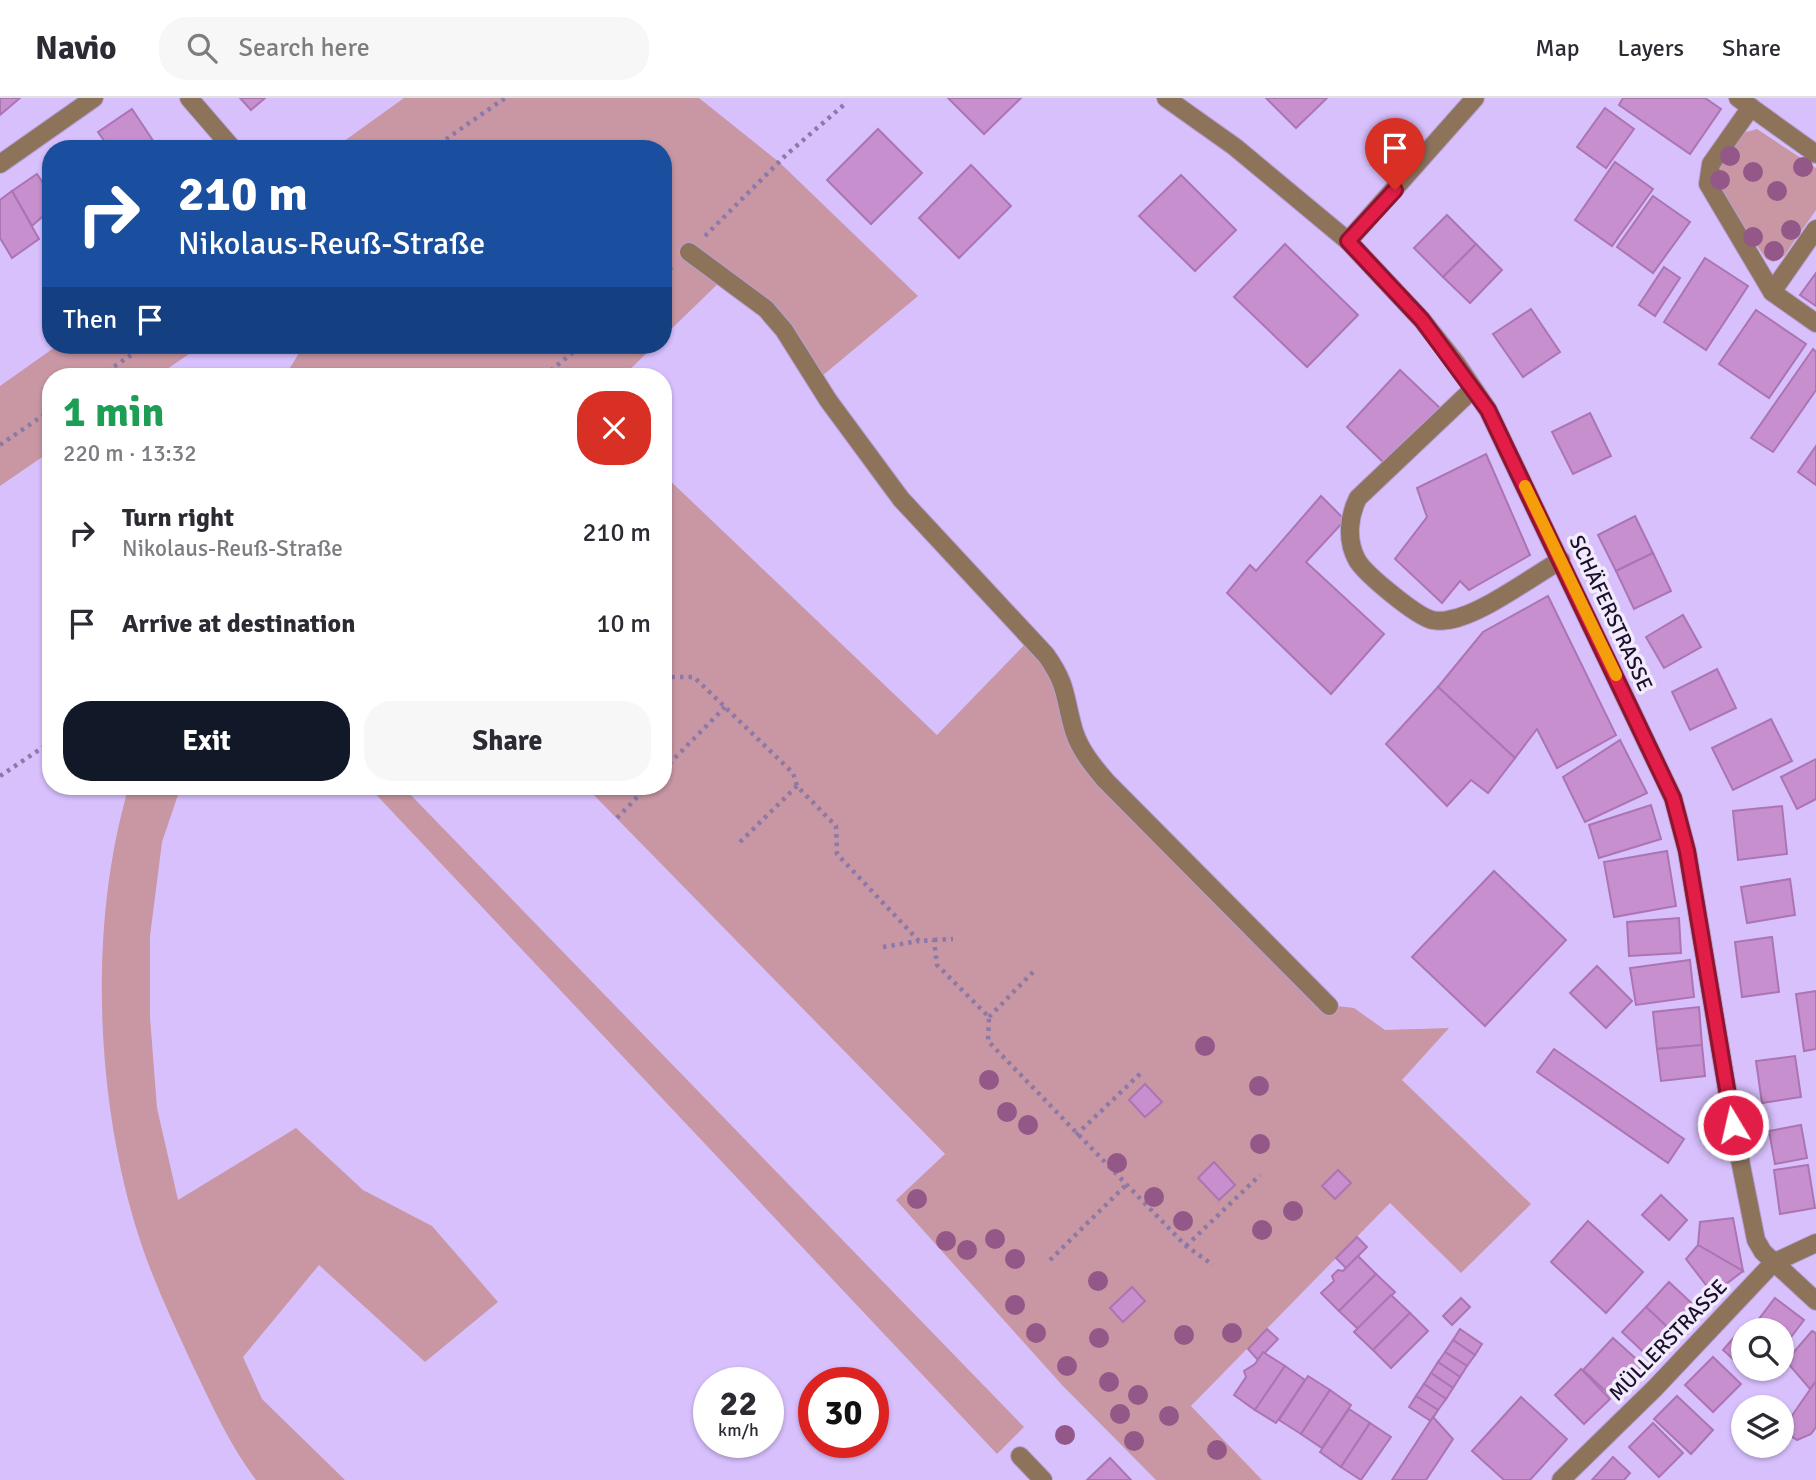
<!DOCTYPE html>
<meta charset="utf-8">
<style>
:root{--surface:#fff;--page:#f7f7f7;--text:#2b2b33;--muted:#7c7c81;--line:#e1e1e2;--accent:#111827}
body{margin:0;font-family:Signika,sans-serif;background:var(--page);color:var(--text);height:100vh;display:flex;flex-direction:column;font-size:26px;white-space:nowrap}
*{box-sizing:border-box;margin:0}
p{font-size:23px;color:var(--muted)}
.icon{flex:none;width:38px;height:38px;fill:none;stroke:currentColor;stroke-width:2;stroke-linecap:round;stroke-linejoin:round}
.map{position:relative;flex:1;overflow:hidden}
.panel{position:absolute;left:42px;top:270px;width:630px;height:427px;display:flex;flex-direction:column;background:var(--surface);border-radius:28px;box-shadow:0 2px 5px #0004}
.panel>*{flex:none}
.hud{position:absolute;left:42px;top:42px;width:630px;height:214px;border-radius:28px;box-shadow:0 2px 5px #0004;background:#1a4fa0;color:#fff;overflow:hidden}
.tools{position:absolute;left:1731px;top:1220px;display:grid;gap:14px}
.tools a{display:grid;place-items:center;width:63px;height:63px;border-radius:50%;background:var(--surface);box-shadow:0 2px 5px #0004;font-size:35px}
.speed{position:absolute;left:693px;top:1269px;display:flex;gap:14px;font-size:35px;font-weight:700;text-align:center}
.speed>*{display:grid;place-content:center;width:91px;height:91px;border-radius:50%;background:var(--surface);box-shadow:0 2px 5px #0004;line-height:1}
.speed small{font-size:18px;font-weight:400}
.speed .limit{border:10px solid #d22;background:#fff;color:#111}
.pin{position:absolute;display:grid;place-items:center;width:60px;height:60px;color:#fff;margin:-72px -30px;border-radius:50% 50% 50% 0;rotate:-45deg;box-shadow:0 0 7px #0007}
.pin .icon{rotate:45deg}
.me{position:absolute;width:77px;margin:-38px;rotate:351deg;stroke-linejoin:round;filter:drop-shadow(0 0 5px #0008)}
.turn{display:flex;align-items:center;gap:24px;height:147px;padding:0 21px;font-size:32px}
.turn .icon{width:91px;height:91px;stroke-width:2.5}
.turn b{display:block;font-size:49px;line-height:60px}
.then{display:flex;align-items:center;height:66px;padding:0 21px;background:#0003;gap:14px;font-size:26px}
.round{display:grid;place-items:center;flex:none;width:74px;height:74px;border-radius:28px;background:var(--page)}
.headline{display:flex;align-items:center;justify-content:space-between;height:119px;padding:0 21px}
h1{font-size:42px;font-weight:700;line-height:52px;color:#1e9e55}
.action{display:flex;gap:14px;margin-top:auto;padding:14px 21px}
.action a{flex:1;height:80px;border-radius:28px;background:var(--accent);color:#fff;font-size:28px;font-weight:700;line-height:80px;text-align:center}
.action a+a{background:var(--page);color:var(--text)}
ul{padding:0;list-style:none}
li{display:flex;align-items:center;gap:21px;height:91px;padding:0 21px}
li div{flex:1}
li b{display:block;font-size:26px}
li em{font-style:normal}
header{display:flex;align-items:center;gap:42px;box-sizing:border-box;height:98px;padding:0 35px;background:var(--surface);border-bottom:2px solid var(--line)}
header strong{font-size:33px}
nav{display:flex;gap:38px;margin-inline-start:auto;font-size:24px}
.search{width:490px;height:63px;background:var(--page);display:flex;align-items:center;gap:18px;box-sizing:border-box;padding:0 24px;border-radius:28px;color:var(--muted);font-size:26px}
.map>svg:first-child{display:block}
.green{fill:#c897a3}
.building{fill:#c88fcf;stroke:#ab74b2;stroke-width:2}
.lines{fill:none;stroke-linecap:round;stroke-linejoin:round}
.minor-casing{stroke:#b6a0d7;stroke-width:20}
.path{stroke:#8c79a8;stroke-width:4.5;stroke-dasharray:3.5 5;stroke-linecap:butt}
.minor{stroke:#8e735b;stroke-width:18}
.tree{fill:#935888}
.route-casing{stroke:#92132f;stroke-width:18}
.route{stroke:#e11d48;stroke-width:12}
.slow{stroke:#f59e0b;stroke-width:12}
.labels{text-anchor:middle;stroke-width:7;stroke-linejoin:round;paint-order:stroke}
.street-label{font-size:21px;fill:#1c0f2b;stroke:#f1ebfb}
</style>
<header>
<strong>Navio</strong>
<div class="search"><svg class="icon" aria-label="search" viewBox="0 0 24 24"><circle cx="10" cy="10" r="6"/><path d="M15 15l6 6"/></svg>Search here</div>
<nav><a>Map</a><a>Layers</a><a>Share</a></nav>
</header>
<div class="map">
<svg width="1816" height="1382" viewBox="0 0 1816 1382">
<rect width="100%" height="100%" fill="#d8c0fd"/>
<g class="green">
<polygon points="404,0 699,0 779,64 918,198 816,283 784,232 725,179 663,239 663,51 333,51"/>
<polygon points="1757,31 1816,70 1816,112 1784,158 1773,164 1766,161 1723,97 1718,77 1720,68 1743,35"/>
<polygon points="58,247 202,247 157,278 51,278 51,353 0,388 0,288"/>
<polygon points="304,247 655,247 623,278 285,278"/>
<polygon points="663,376 937,637 1031,540 1046,557 1085,658 1329,907 1354,910 1385,932 1449,930 1402,982 1531,1106 1461,1175 1390,1105 1191,1308 1262,1382 1156,1382 1062,1287 896,1102 945,1056 585,688 663,688"/>
<path d="M129 688H181L162 744 150 838V919L157 1010 178 1102 296 1030 363 1092 432 1128 498 1204 425 1264 319 1167 243 1259 262 1301 345 1382H256C230 1348 211 1305 192 1266 173 1224 153 1183 139 1139 95 1002 88 826 129 688Z"/>
<polygon points="368,688 402,688 1024,1329 997,1356"/>
</g>
<g class="building">
<polygon points="0,0 20,0 0,17"/>
<polygon points="240,0 265,0 251,12"/>
<polygon points="948,0 1021,0 984,36"/>
<polygon points="1266,0 1327,0 1296,30"/>
<polygon points="1623,0 1705,0 1721,11 1690,56 1619,7"/>
<polygon points="1605,10 1634,31 1606,70 1577,49"/>
<polygon points="132,11 158,50 157,51 110,51 98,34"/>
<polygon points="878,31 922,75 871,126 827,82"/>
<polygon points="1615,64 1653,91 1612,148 1575,122"/>
<polygon points="971,67 1011,108 959,160 919,120"/>
<polygon points="37,76 51,97 51,132 42,119 32,128 12,93"/>
<polygon points="1181,77 1236,132 1195,173 1139,118"/>
<polygon points="12,93 39,141 12,160 0,140 0,102"/>
<polygon points="1653,98 1690,124 1653,175 1617,149"/>
<polygon points="1447,117 1476,146 1443,179 1414,150"/>
<polygon points="1285,146 1358,217 1307,269 1234,199"/>
<polygon points="1476,146 1502,172 1470,205 1443,179"/>
<polygon points="1705,160 1748,188 1706,252 1664,224"/>
<polygon points="1664,169 1680,180 1655,218 1639,207"/>
<polygon points="1816,175 1816,208 1800,197"/>
<polygon points="1531,211 1560,254 1523,279 1493,236"/>
<polygon points="1756,212 1806,246 1769,300 1719,266"/>
<polygon points="1813,251 1816,254 1816,292 1773,354 1751,340"/>
<polygon points="1400,272 1440,310 1386,367 1347,329"/>
<polygon points="1590,315 1611,358 1573,376 1552,334"/>
<polygon points="1816,348 1816,387 1798,374"/>
<polygon points="1486,356 1530,457 1469,492 1460,483 1442,505 1395,461 1427,419 1417,390"/>
<polygon points="1321,398 1345,422 1306,464 1384,536 1331,596 1227,495 1250,467 1256,473"/>
<polygon points="1635,418 1653,455 1616,473 1598,437"/>
<polygon points="1653,455 1671,493 1634,511 1616,473"/>
<polygon points="1548,498 1616,637 1557,670 1537,631 1515,660 1438,589 1483,534"/>
<polygon points="1683,517 1701,549 1664,570 1646,539"/>
<polygon points="1717,571 1736,610 1690,632 1672,594"/>
<polygon points="1438,589 1515,660 1488,695 1471,682 1447,708 1386,646"/>
<polygon points="1771,621 1792,663 1733,692 1712,650"/>
<polygon points="1620,642 1647,695 1585,724 1563,679"/>
<polygon points="1816,661 1816,701 1797,711 1781,679"/>
<polygon points="1651,707 1661,741 1599,760 1589,727"/>
<polygon points="1782,708 1787,756 1738,762 1733,713"/>
<polygon points="1667,753 1676,808 1614,819 1604,764"/>
<polygon points="1494,773 1566,842 1485,928 1412,859"/>
<polygon points="1790,781 1795,817 1747,825 1741,789"/>
<polygon points="1679,820 1681,855 1629,858 1627,824"/>
<polygon points="1772,839 1779,894 1742,899 1735,844"/>
<polygon points="1690,862 1694,899 1636,907 1630,870"/>
<polygon points="1597,868 1632,903 1606,930 1570,895"/>
<polygon points="1816,893 1816,951 1804,953 1796,896"/>
<polygon points="1699,909 1702,947 1657,951 1653,914"/>
<polygon points="1702,947 1705,978 1661,983 1657,951"/>
<polygon points="1554,951 1684,1041 1668,1065 1537,974"/>
<polygon points="1795,958 1801,999 1762,1005 1756,963"/>
<polygon points="1145,986 1162,1004 1145,1019 1129,1002"/>
<polygon points="1801,1027 1807,1060 1775,1066 1769,1033"/>
<polygon points="1214,1064 1235,1087 1219,1102 1198,1080"/>
<polygon points="1808,1067 1815,1110 1780,1116 1774,1072"/>
<polygon points="1338,1072 1351,1085 1335,1101 1322,1088"/>
<polygon points="1661,1097 1687,1122 1669,1142 1642,1117"/>
<polygon points="1733,1120 1743,1173 1698,1147 1700,1124"/>
<polygon points="1588,1123 1643,1174 1606,1215 1551,1164"/>
<polygon points="1357,1139 1367,1149 1346,1170 1336,1160"/>
<polygon points="1698,1147 1743,1173 1713,1196 1686,1161"/>
<polygon points="1358,1158 1376,1176 1339,1213 1321,1195 1334,1183 1332,1178 1338,1172 1343,1173"/>
<polygon points="1376,1176 1395,1194 1358,1231 1339,1213"/>
<polygon points="1669,1184 1700,1213 1677,1238 1646,1209"/>
<polygon points="1132,1189 1145,1203 1123,1224 1110,1210"/>
<polygon points="1391,1197 1410,1215 1373,1252 1354,1234"/>
<polygon points="1461,1200 1470,1209 1452,1227 1443,1218"/>
<polygon points="1775,1200 1804,1222 1782,1251 1782,1232 1752,1230"/>
<polygon points="1646,1209 1677,1238 1653,1263 1622,1234"/>
<polygon points="1410,1215 1428,1233 1391,1270 1373,1252"/>
<polygon points="1744,1228 1748,1232 1743,1232 1743,1270 1723,1252"/>
<polygon points="1267,1231 1278,1241 1258,1262 1248,1251"/>
<polygon points="1460,1231 1482,1246 1475,1257 1453,1242"/>
<polygon points="1812,1233 1816,1235 1816,1283 1810,1291 1786,1263"/>
<polygon points="1613,1240 1643,1267 1612,1299 1583,1272"/>
<polygon points="1453,1242 1475,1257 1467,1268 1445,1254"/>
<polygon points="1263,1254 1285,1268 1255,1312 1234,1297 1246,1279 1244,1273 1255,1266"/>
<polygon points="1445,1254 1467,1268 1460,1279 1438,1264"/>
<polygon points="1713,1259 1741,1286 1713,1314 1685,1287"/>
<polygon points="1438,1264 1460,1279 1453,1290 1431,1275"/>
<polygon points="1285,1268 1305,1282 1276,1325 1255,1312"/>
<polygon points="1581,1271 1610,1301 1584,1326 1555,1297"/>
<polygon points="1431,1275 1453,1290 1446,1301 1424,1286"/>
<polygon points="1308,1278 1330,1292 1301,1336 1279,1322"/>
<polygon points="1816,1283 1816,1329 1811,1336 1797,1342 1782,1332"/>
<polygon points="1424,1286 1446,1301 1438,1312 1416,1298"/>
<polygon points="1330,1292 1351,1307 1322,1350 1301,1336"/>
<polygon points="1416,1298 1438,1312 1431,1323 1409,1309"/>
<polygon points="1677,1298 1713,1332 1691,1356 1654,1321"/>
<polygon points="1521,1299 1567,1341 1530,1382 1504,1382 1472,1353"/>
<polygon points="1349,1311 1370,1325 1341,1369 1320,1354"/>
<polygon points="1433,1319 1453,1341 1426,1382 1392,1382"/>
<polygon points="1370,1325 1391,1339 1361,1382 1341,1369"/>
<polygon points="1653,1325 1683,1355 1659,1379 1629,1349"/>
<polygon points="1613,1359 1630,1375 1624,1382 1592,1382"/>
<polygon points="1110,1360 1131,1382 1087,1382"/>
</g>
<g class="lines">
<g class="minor-casing">
<g id="minor">
<polyline points="189,0 233,51"/>
<polyline points="1166,0 1235,49 1348,143 1422,222 1456,265 1488,312 1673,700 1687,753 1733,1027 1756,1142 1763,1154 1816,1203"/>
<polyline points="1738,0 1816,56"/>
<polyline points="1751,9 1711,66 1708,86 1772,194"/>
<polyline points="0,66 94,0"/>
<polyline points="1816,131 1772,194 1816,225"/>
<polyline points="1348,143 1475,0"/>
<path d="M689 154 766 211 784 232 828 302 901 401 1046 557C1068 588 1064 599 1074 633 1080 652 1093 668 1106 683L1329 908"/>
<path d="M1473 291 1358 400C1349 418 1346 442 1357 462 1365 476 1416 518 1432 522 1437 523 1443 523 1448 522 1481 517 1530 480 1561 462"/>
<polyline points="1020,1358 1043,1382"/>
<polyline points="1561,1382 1655,1290 1773,1165 1816,1145"/>
</g>
</g>
<g class="path">
<polyline points="432,51 505,0"/>
<polyline points="705,138 786,57 846,5"/>
<polyline points="663,177 673,168"/>
<polyline points="100,278 146,247"/>
<polyline points="544,278 582,247"/>
<polyline points="0,347 51,312"/>
<polyline points="663,579 694,579 793,675 797,688 836,728 837,756 919,843 934,842 937,867 989,919 988,943 1186,1148 1213,1167"/>
<polyline points="663,672 725,609"/>
<polyline points="0,678 51,644"/>
<polyline points="617,720 648,688"/>
<polyline points="740,744 797,688"/>
<polyline points="934,842 953,841"/>
<polyline points="883,849 919,843"/>
<polyline points="989,919 1033,874"/>
<polyline points="1076,1037 1143,973"/>
<polyline points="1186,1148 1260,1077"/>
<polyline points="1050,1162 1126,1087"/>
</g>
<use href="#minor" class="minor"/>
</g>
<g class="tree">
<circle cx="1730" cy="58" r="10"/>
<circle cx="1803" cy="69" r="10"/>
<circle cx="1753" cy="74" r="10"/>
<circle cx="1720" cy="82" r="10"/>
<circle cx="1777" cy="93" r="10"/>
<circle cx="1791" cy="132" r="10"/>
<circle cx="1753" cy="139" r="10"/>
<circle cx="1774" cy="153" r="10"/>
<circle cx="1205" cy="948" r="10"/>
<circle cx="989" cy="982" r="10"/>
<circle cx="1259" cy="988" r="10"/>
<circle cx="1007" cy="1014" r="10"/>
<circle cx="1028" cy="1027" r="10"/>
<circle cx="1260" cy="1046" r="10"/>
<circle cx="1117" cy="1065" r="10"/>
<circle cx="1154" cy="1099" r="10"/>
<circle cx="917" cy="1101" r="10"/>
<circle cx="1293" cy="1113" r="10"/>
<circle cx="1183" cy="1123" r="10"/>
<circle cx="1262" cy="1132" r="10"/>
<circle cx="995" cy="1141" r="10"/>
<circle cx="946" cy="1143" r="10"/>
<circle cx="967" cy="1152" r="10"/>
<circle cx="1015" cy="1161" r="10"/>
<circle cx="1098" cy="1183" r="10"/>
<circle cx="1015" cy="1207" r="10"/>
<circle cx="1036" cy="1235" r="10"/>
<circle cx="1232" cy="1235" r="10"/>
<circle cx="1184" cy="1237" r="10"/>
<circle cx="1099" cy="1240" r="10"/>
<circle cx="1067" cy="1268" r="10"/>
<circle cx="1109" cy="1284" r="10"/>
<circle cx="1138" cy="1297" r="10"/>
<circle cx="1120" cy="1316" r="10"/>
<circle cx="1169" cy="1318" r="10"/>
<circle cx="1065" cy="1337" r="10"/>
<circle cx="1134" cy="1343" r="10"/>
<circle cx="1217" cy="1352" r="10"/>
</g>
<g class="lines">
<g class="route-casing">
<polyline id="route" points="1395,92 1348,143 1422,222 1488,312 1673,700 1687,753 1733,1027"/>
</g>
<use href="#route" class="route"/>
<polyline class="slow" points="1525,388 1616,577"/>
</g>
<g class="labels">
<g class="street-label">
<text transform="translate(1611 515) rotate(65)" y="7">SCHÄFERSTRASSE</text>
<text transform="translate(1668 1242) rotate(-46)" y="7">MÜLLERSTRASSE</text>
</g>
</g>
</svg>
<div class="tools">
<a><svg class="icon" aria-label="search" viewBox="0 0 24 24"><circle cx="10" cy="10" r="6"/><path d="M15 15l6 6"/></svg></a>
<a><svg class="icon" aria-label="layers" viewBox="0 0 24 24"><path d="M12 4l9 5-9 5-9-5zM3 14l9 5 9-5"/></svg></a>
</div>
<div class="speed"><div>22<small>km/h</small></div><div class="limit">30</div></div>
<div class="pin" style="left:1395px;top:92px;background:#d93025"><svg class="icon" aria-label="arrive" viewBox="0 0 24 24"><path d="M6 21V4h12l-3 4 3 4H6"/></svg></div>
<svg class="me" style="left:1733px;top:1027px" viewBox="-20 -20 40 40"><circle r="17" fill="#e11d48" stroke="#fff" stroke-width="3"/><path d="M0-11L8 9 0 5-8 9z" fill="#fff"/></svg>
<div class="hud">
<div class="turn"><svg class="icon" aria-label="right" viewBox="0 0 24 24"><path d="M7 20v-9h11M14 6l5 5-5 5"/></svg><div><b>210 m</b>Nikolaus-Reuß-Straße</div></div>
<div class="then">Then<svg class="icon" aria-label="arrive" viewBox="0 0 24 24"><path d="M6 21V4h12l-3 4 3 4H6"/></svg></div>
</div>
<section class="panel">
<div class="headline"><div><h1>1 min</h1><p>220 m · 13:32</p></div><a class="round" style="background:#d93025;color:#fff"><svg class="icon" aria-label="close" viewBox="0 0 24 24"><path d="M6 6l12 12M18 6L6 18"/></svg></a></div>
<ul>
<li><svg class="icon" aria-label="right" viewBox="0 0 24 24"><path d="M7 20v-9h11M14 6l5 5-5 5"/></svg><div><b>Turn right</b><p>Nikolaus-Reuß-Straße</p></div><em>210 m</em></li>
<li><svg class="icon" aria-label="arrive" viewBox="0 0 24 24"><path d="M6 21V4h12l-3 4 3 4H6"/></svg><div><b>Arrive at destination</b></div><em>10 m</em></li>
</ul>
<div class="action"><a>Exit</a><a>Share</a></div>
</section>
</div>
